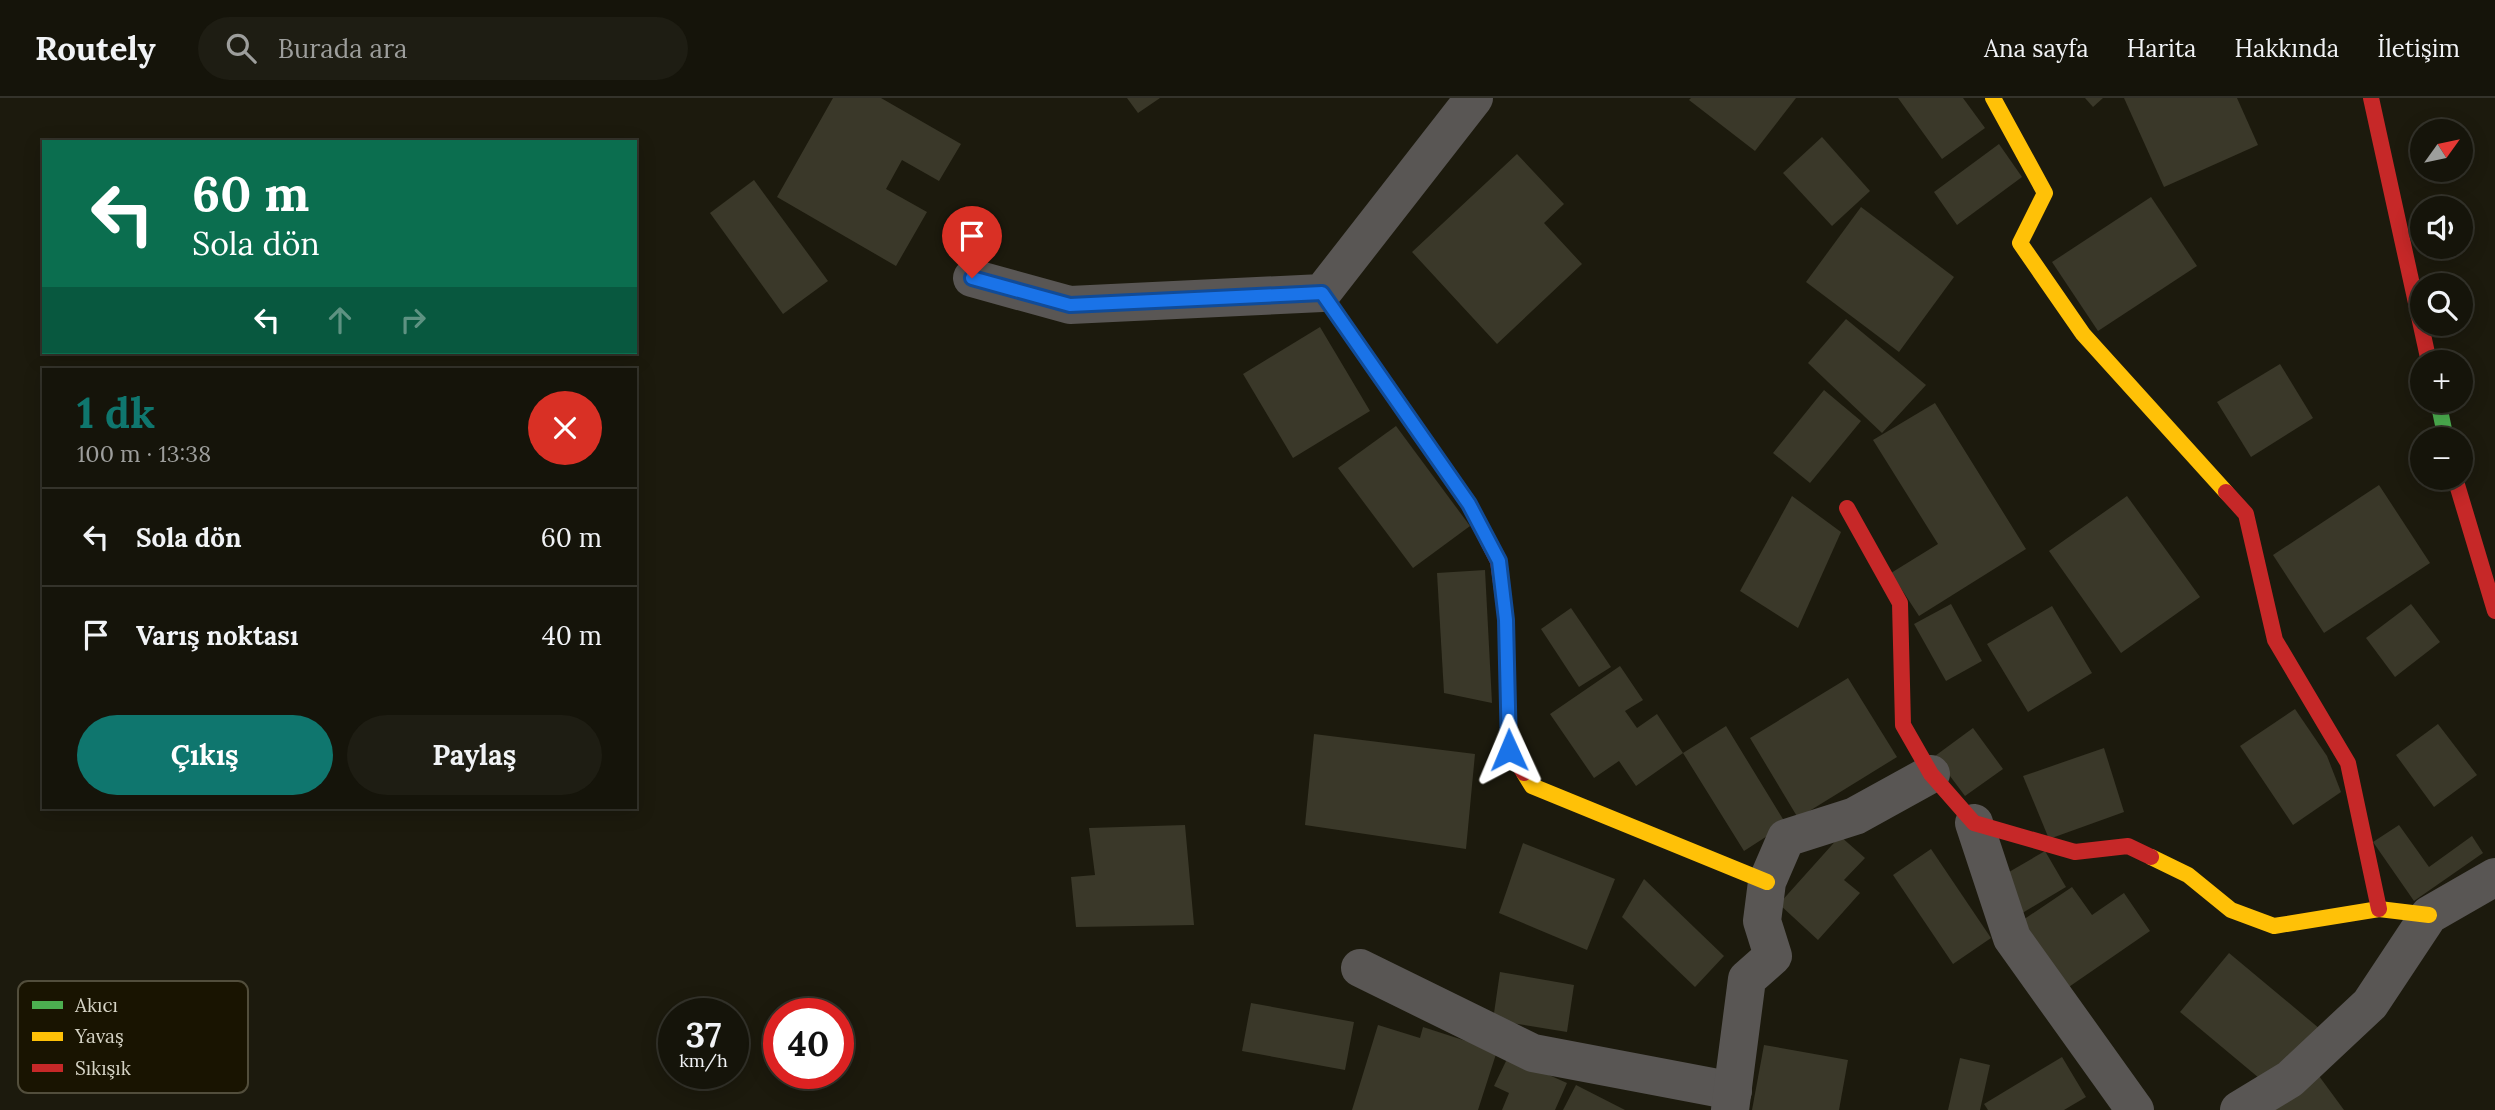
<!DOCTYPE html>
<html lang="tr">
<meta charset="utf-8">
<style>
:root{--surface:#15140a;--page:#1e1d13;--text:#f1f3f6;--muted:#9d9e9c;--line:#34332b;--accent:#0f766e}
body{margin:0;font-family:Lora,serif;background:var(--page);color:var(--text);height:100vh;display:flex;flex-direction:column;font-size:26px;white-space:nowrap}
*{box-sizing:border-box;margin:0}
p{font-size:23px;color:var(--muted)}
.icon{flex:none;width:38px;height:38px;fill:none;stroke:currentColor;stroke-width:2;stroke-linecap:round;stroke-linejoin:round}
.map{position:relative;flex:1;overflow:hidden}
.details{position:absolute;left:42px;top:270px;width:595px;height:441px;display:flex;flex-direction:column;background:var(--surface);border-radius:0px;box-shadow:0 4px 18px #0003,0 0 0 2px var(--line)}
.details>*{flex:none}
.banner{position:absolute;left:42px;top:42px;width:595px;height:214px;border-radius:0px;box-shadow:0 4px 18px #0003,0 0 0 2px var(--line);background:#0b6e4f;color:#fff;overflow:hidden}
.needle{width:46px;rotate:57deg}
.controls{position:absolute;left:2410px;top:21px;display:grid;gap:14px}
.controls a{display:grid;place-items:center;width:63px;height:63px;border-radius:50%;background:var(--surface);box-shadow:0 4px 18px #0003,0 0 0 2px var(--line);font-size:35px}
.speed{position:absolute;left:658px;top:900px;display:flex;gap:14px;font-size:35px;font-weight:700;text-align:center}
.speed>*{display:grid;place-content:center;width:91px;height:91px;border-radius:50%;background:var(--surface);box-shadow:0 4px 18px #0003,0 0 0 2px var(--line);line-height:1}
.speed small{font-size:18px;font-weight:400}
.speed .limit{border:10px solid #d22;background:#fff;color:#111}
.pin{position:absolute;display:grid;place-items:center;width:60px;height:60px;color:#fff;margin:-72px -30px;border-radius:50% 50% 50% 0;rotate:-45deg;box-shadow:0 0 7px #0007}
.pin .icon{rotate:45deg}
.me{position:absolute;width:77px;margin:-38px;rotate:359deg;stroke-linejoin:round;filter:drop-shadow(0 0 5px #0008)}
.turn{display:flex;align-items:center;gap:24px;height:147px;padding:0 35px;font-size:32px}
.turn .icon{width:91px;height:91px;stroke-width:2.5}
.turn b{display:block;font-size:49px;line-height:60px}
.lanes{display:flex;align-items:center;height:66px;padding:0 35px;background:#0003;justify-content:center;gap:35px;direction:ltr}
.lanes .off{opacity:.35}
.round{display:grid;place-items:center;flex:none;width:74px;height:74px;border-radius:37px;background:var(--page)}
.summary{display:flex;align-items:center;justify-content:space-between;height:119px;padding:0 35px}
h1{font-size:42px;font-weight:700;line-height:52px;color:var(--accent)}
.primary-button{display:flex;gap:14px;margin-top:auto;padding:14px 35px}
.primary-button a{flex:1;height:80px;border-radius:42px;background:var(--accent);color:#fff;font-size:28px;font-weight:700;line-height:80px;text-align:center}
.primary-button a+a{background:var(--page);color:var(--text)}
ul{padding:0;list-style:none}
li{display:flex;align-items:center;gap:21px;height:98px;padding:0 35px;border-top:2px solid var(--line)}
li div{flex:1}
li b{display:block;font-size:26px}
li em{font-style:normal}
header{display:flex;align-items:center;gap:42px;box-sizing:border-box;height:98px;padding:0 35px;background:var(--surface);border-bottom:2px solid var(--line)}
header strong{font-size:33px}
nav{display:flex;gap:38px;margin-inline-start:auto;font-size:24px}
.search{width:490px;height:63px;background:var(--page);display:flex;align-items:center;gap:18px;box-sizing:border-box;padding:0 24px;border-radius:38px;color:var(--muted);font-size:26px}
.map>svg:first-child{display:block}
.building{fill:#3a3829}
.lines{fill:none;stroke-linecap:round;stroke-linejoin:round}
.street{stroke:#595654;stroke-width:38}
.fast{stroke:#4caf50;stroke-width:16}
.slow{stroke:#ffc107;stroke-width:16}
.jam{stroke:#c62828;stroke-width:16}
.route-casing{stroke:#114b97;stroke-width:18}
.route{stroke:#1a73e8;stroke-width:12}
.key{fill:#191401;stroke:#524e3c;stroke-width:2}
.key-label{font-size:19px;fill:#d6d4c6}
</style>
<header>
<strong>Routely</strong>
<div class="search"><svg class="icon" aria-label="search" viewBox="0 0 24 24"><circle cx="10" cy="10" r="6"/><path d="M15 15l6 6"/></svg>Burada ara</div>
<nav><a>Ana sayfa</a><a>Harita</a><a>Hakkında</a><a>İletişim</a></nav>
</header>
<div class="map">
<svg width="2495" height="1012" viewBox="0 0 2495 1012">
<rect width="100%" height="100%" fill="#1c1a0d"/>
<g class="building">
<polygon points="833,0 881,0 961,46 939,83 902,62 886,91 927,114 896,168 777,99"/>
<polygon points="1127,0 1160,0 1138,15"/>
<polygon points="1691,0 1796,0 1755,53 1689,2"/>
<polygon points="1898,0 1963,0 1985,30 1942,61"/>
<polygon points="2085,0 2103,0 2093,9"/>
<polygon points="2124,0 2237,0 2258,47 2164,89"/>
<polygon points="1822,39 1870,93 1832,128 1783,75"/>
<polygon points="1999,46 2022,79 1957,127 1934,94"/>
<polygon points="1517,56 1564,106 1544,125 1582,166 1497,246 1412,154"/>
<polygon points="754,82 828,183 783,216 710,115"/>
<polygon points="2151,99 2197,168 2098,233 2052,164"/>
<polygon points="1861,109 1954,179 1899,254 1806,184"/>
<polygon points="1846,221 1926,287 1882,335 1808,265"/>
<polygon points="1320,229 1370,313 1293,360 1243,276"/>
<polygon points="2280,266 2313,320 2251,359 2217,304"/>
<polygon points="1824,292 1861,323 1810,385 1773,355"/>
<polygon points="1935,305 2026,451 1919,518 1891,475 1938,446 1873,342"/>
<polygon points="1396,328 1470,428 1413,470 1338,370"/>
<polygon points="2379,387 2430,465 2324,535 2273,457"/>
<polygon points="1792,398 1841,434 1798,530 1740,493"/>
<polygon points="2127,398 2200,499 2121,555 2049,453"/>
<polygon points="1485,472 1492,605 1444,595 1437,475"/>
<polygon points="1951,506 1982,563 1946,583 1914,526"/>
<polygon points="2411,506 2440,544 2395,579 2366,540"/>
<polygon points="2052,508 2092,575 2028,614 1987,546"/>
<polygon points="1571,510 1611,569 1579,589 1541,531"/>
<polygon points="1620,568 1643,602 1625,613 1637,630 1657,616 1683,655 1726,628 1786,726 1744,753 1683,655 1636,688 1619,663 1594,680 1550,616"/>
<polygon points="1848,580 1897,659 1798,720 1750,640"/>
<polygon points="2295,611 2327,658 2341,694 2293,727 2240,648"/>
<polygon points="2438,626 2477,677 2434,709 2396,657"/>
<polygon points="1973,630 2003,671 1965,698 1935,658"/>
<polygon points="1314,636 1475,656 1466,751 1305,727"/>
<polygon points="2104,650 2124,714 2049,741 2023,678"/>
<polygon points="1185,727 1194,827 1076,829 1071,779 1095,777 1089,730"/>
<polygon points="2399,727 2429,769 2472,738 2483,755 2414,803 2373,744"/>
<polygon points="1840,738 1865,760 1844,782 1860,795 1818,842 1779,806"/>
<polygon points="1523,745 1615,781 1587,852 1499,815"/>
<polygon points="1931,751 1991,840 1953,866 1893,777"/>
<polygon points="2045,753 2066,789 2019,817 1997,781"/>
<polygon points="1644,781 1724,858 1695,889 1622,819"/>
<polygon points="2072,789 2092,817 2124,795 2150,833 2063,893 2017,826"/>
<polygon points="2229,855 2320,931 2271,990 2180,914"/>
<polygon points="1500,874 1574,887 1567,934 1493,922"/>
<polygon points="1251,905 1354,924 1345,972 1242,953"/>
<polygon points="1378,927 1420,940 1423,929 1497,953 1478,1012 1352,1012"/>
<polygon points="1764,947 1848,962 1839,1012 1752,1012"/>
<polygon points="1508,959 1567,985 1555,1012 1502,1012 1509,995 1494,988"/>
<polygon points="2062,959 2086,999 2064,1012 1988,1012 1984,1006"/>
<polygon points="1960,960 1990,967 1980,1012 1948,1012"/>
<polygon points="2319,978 2344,1012 2274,1012"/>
<polygon points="1576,987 1625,1012 1563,1012"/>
</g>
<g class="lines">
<g class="street">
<polyline points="972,180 1070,207 1322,195 1474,0"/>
<polyline points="1974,725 2012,840 2135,1012"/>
<polyline points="1360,870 1533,955 1733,993"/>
<polyline points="1730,1012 1747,881 1773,858 1762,823 1767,784 1786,740 1855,718 1931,676"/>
<polyline points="2239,1012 2290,981 2370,906 2429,817 2495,779"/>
</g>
<polyline class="fast" points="2438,303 2446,341"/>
<g class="slow">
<polyline points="1993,0 2045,95 2020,145 2083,236 2226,394"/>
<polyline points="1524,675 1532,688 1767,784"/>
<polyline points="2151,759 2188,777 2231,812 2274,828 2379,811 2429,817"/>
</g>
<g class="jam">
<polyline points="2371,0 2429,264"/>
<polyline points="1322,195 1469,406 1498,463 1506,522 1509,652 1524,675"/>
<polyline points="2455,380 2495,513"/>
<polyline points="2226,394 2246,416 2275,542 2348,665 2379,811"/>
<polyline points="1847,410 1900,505 1903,627 1931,676 1974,725 2075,754 2128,748 2151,759"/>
</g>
</g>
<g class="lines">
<g class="route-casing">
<polyline id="route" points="972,180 1070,207 1322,195 1469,406 1499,463 1506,522 1509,652"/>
</g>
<use href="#route" class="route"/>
</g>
<rect x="18" y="883" width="230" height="112" rx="10" class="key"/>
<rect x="32" y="903" width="31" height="8" fill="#4caf50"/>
<rect x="32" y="934" width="31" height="9" fill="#ffc107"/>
<rect x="32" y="966" width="31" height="8" fill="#c62828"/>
<g class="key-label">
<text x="75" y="914">Akıcı</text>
<text x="75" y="945">Yavaş</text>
<text x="75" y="977">Sıkışık</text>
</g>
</svg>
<div class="controls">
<a><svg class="needle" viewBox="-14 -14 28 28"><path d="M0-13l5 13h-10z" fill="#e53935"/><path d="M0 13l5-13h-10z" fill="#9d9e9c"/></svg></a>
<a><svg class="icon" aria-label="sound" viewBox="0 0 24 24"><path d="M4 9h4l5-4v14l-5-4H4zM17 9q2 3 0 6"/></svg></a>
<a><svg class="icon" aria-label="search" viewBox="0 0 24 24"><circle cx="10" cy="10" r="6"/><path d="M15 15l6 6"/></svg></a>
<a>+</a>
<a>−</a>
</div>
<div class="speed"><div>37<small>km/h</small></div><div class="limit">40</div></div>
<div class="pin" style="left:972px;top:180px;background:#d93025"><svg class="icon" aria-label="arrive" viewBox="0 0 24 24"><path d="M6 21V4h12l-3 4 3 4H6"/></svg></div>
<svg class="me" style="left:1509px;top:652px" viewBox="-20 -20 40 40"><path d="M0-17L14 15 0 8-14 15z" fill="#1a73e8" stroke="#fff" stroke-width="4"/></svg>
<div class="banner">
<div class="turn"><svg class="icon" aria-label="left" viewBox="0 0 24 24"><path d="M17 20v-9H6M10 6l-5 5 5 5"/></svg><div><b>60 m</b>Sola dön</div></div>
<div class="lanes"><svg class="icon" aria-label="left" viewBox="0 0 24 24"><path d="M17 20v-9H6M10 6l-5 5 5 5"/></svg><svg class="icon off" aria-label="ahead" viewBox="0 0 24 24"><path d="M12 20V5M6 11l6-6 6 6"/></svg><svg class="icon off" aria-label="right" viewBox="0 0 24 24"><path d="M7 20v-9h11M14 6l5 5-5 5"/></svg></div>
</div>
<section class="details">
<div class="summary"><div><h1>1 dk</h1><p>100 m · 13:38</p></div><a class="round" style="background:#d93025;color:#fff"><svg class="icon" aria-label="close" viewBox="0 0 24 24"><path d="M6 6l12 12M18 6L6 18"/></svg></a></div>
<ul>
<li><svg class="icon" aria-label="left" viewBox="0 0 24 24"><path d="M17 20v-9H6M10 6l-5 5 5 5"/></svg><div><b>Sola dön</b></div><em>60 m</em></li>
<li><svg class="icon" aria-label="arrive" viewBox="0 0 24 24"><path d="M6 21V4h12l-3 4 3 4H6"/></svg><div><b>Varış noktası</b></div><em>40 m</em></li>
</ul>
<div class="primary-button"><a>Çıkış</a><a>Paylaş</a></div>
</section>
</div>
